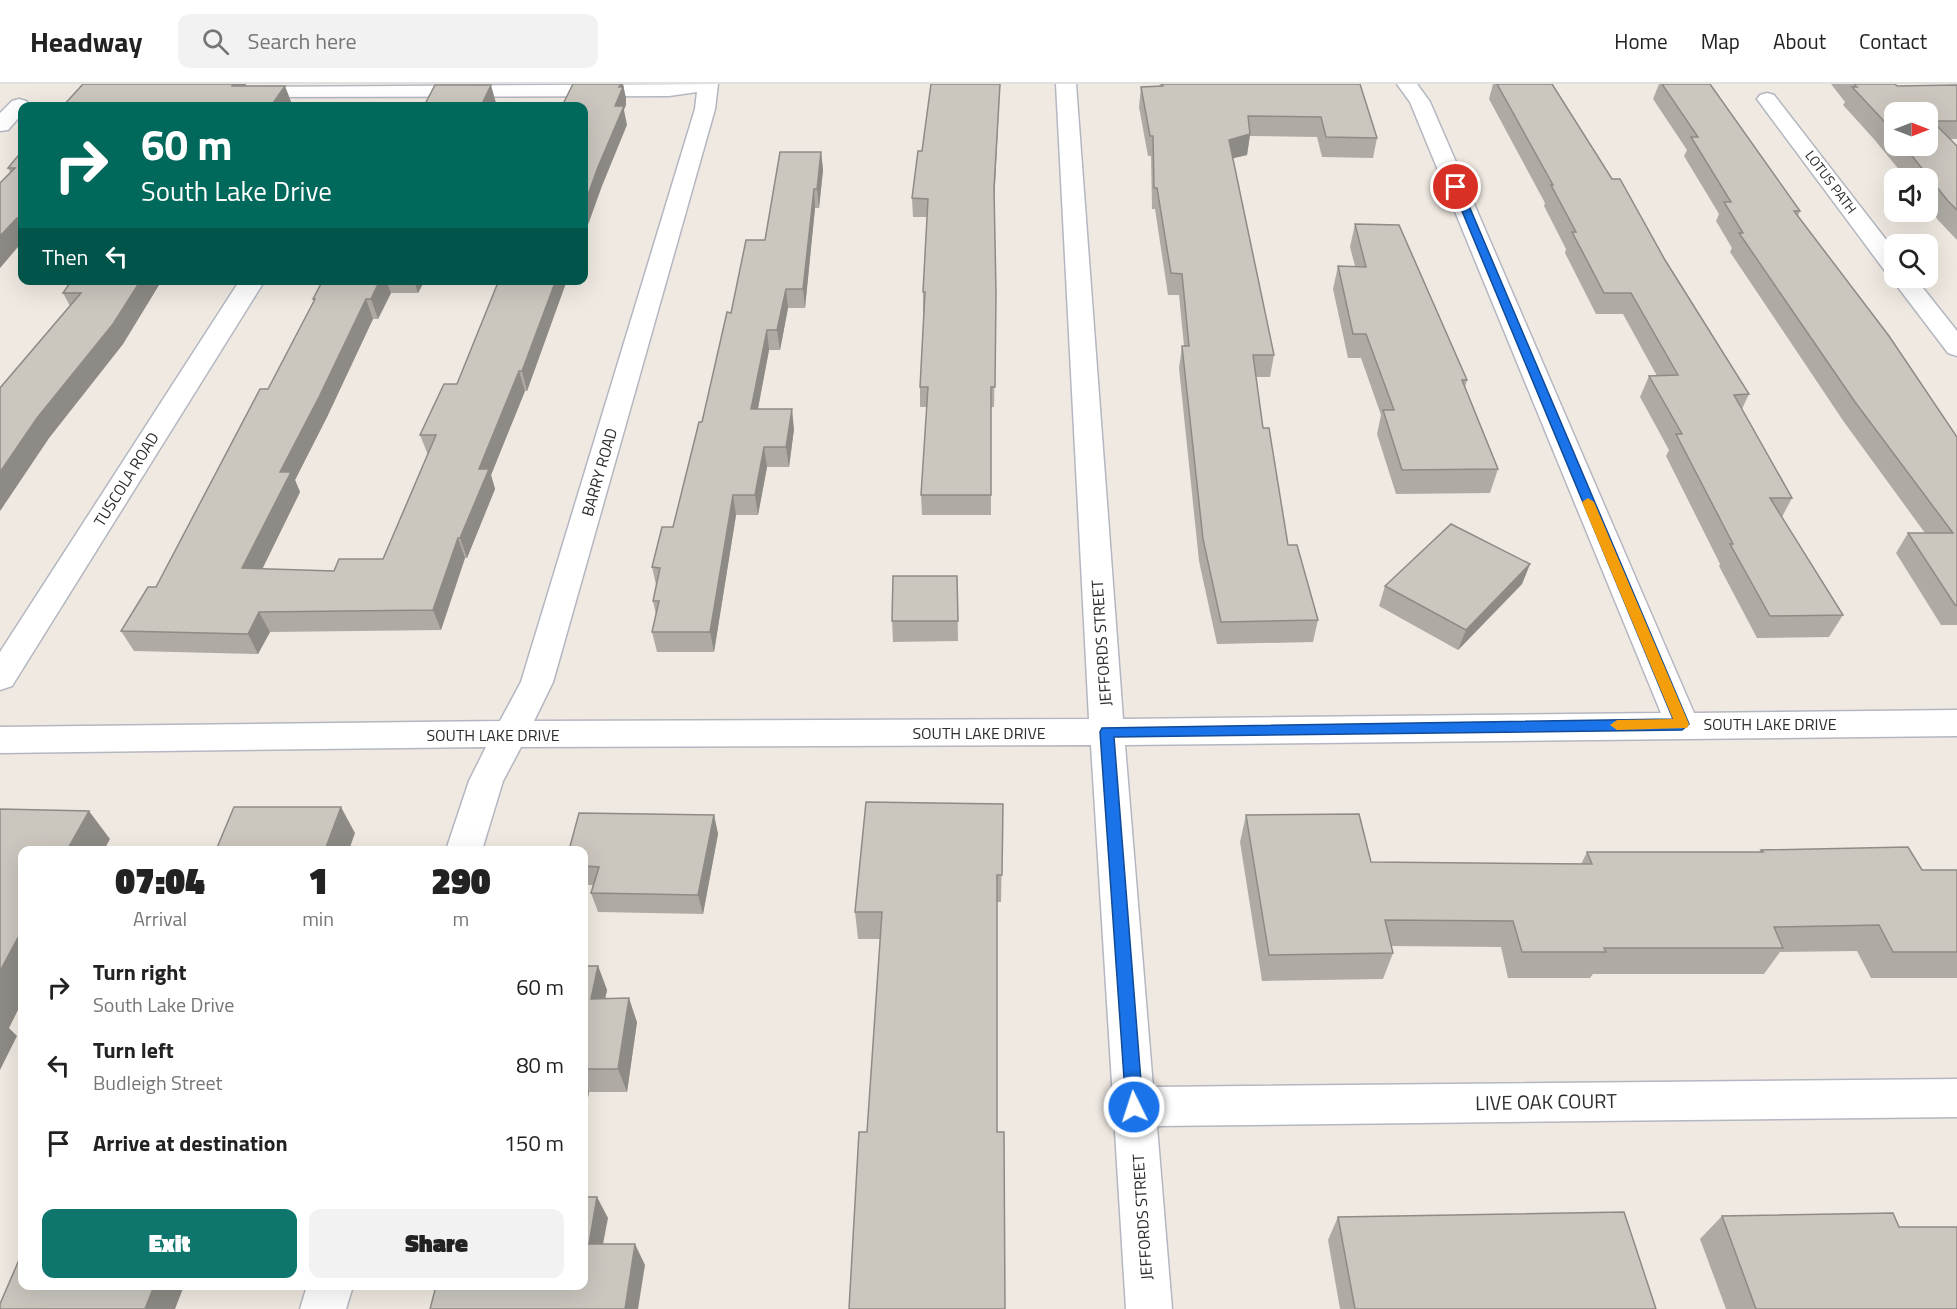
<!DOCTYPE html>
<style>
:root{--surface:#fff;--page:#f2f2f2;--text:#222;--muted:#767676;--line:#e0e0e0;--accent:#0f766e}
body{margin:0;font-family:"Titillium Web",sans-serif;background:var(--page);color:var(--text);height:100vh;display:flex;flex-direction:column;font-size:22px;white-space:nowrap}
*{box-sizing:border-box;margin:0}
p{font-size:20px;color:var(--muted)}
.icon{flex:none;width:33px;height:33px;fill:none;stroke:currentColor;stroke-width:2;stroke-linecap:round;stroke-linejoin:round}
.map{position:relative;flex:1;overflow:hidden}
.panel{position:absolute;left:18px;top:762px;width:570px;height:444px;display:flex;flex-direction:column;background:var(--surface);border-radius:12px;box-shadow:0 6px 24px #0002}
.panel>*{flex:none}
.banner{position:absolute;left:18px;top:18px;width:570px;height:183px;border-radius:12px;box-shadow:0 6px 24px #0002;background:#00695c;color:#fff;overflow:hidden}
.needle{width:39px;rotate:90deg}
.tools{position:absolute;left:1884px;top:18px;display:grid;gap:12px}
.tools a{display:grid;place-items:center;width:54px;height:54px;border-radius:12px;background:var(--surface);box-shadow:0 6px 24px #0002;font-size:30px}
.pin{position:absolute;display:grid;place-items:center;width:51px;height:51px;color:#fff;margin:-26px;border:3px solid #fff;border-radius:50%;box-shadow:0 2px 6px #0007}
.me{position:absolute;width:66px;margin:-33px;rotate:356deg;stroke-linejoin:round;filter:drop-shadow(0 0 4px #0008)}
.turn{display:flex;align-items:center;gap:21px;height:126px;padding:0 24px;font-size:27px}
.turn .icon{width:78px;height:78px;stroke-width:2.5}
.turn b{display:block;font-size:42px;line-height:51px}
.then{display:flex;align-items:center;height:57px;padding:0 24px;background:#0003;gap:12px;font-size:22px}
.eta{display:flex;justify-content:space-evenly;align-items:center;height:102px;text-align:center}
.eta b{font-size:36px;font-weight:800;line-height:42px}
.button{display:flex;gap:12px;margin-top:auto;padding:12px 24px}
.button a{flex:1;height:69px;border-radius:12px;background:var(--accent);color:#fff;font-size:24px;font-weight:800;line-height:69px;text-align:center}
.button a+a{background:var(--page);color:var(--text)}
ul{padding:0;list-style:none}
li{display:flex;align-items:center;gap:18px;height:78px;padding:0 24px}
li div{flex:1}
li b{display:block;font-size:22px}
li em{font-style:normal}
header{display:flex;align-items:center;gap:36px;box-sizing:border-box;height:84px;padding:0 30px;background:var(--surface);border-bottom:2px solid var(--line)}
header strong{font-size:28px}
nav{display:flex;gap:33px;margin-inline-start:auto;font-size:21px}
.search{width:420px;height:54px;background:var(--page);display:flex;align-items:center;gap:15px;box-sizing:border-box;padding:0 21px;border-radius:12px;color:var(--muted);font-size:22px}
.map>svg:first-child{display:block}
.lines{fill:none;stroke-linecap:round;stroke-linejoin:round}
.minor-casing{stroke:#b4b7c1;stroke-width:3}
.minor{fill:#fff;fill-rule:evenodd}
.wall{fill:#afaba4;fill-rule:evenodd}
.shaded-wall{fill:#8e8b86}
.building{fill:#cbc7bf;stroke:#8e8b86;stroke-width:1.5}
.route{fill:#1a73e8;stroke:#114b97;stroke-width:1.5}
.slow{fill:#f59e0b}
.labels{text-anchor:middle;stroke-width:4.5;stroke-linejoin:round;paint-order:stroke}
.far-street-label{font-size:14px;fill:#2e2e2e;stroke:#fff}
.street-label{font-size:16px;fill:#2e2e2e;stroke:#fff}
.near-street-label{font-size:20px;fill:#2e2e2e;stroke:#fff}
</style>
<header>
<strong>Headway</strong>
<div class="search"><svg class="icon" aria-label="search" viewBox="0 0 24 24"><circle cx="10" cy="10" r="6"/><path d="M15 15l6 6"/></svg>Search here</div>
<nav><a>Home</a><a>Map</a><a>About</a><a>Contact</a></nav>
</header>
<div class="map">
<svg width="1957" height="1225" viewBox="0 0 1957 1225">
<rect width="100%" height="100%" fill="#efe9e1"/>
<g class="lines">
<g class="minor-casing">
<g id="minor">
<polygon points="718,0 715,25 553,598 534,637 1089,635 1056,0 1076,0 1123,635 1661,629 1410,18 1397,0 1417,0 1430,18 1694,629 1957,626 1957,652 1125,661 1153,1003 1957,995 1957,1033 1157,1042 1172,1225 1126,1225 1091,661 521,663 503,697 482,766 446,766 469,697 486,663 0,669 0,643 500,637 521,598 695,25 697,8 669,12 253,13 246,11 243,7 246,3"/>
<polygon points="1767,9 1774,11 1894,166 1894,194 1915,194 1957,247 1957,272 1948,269 1891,194 1894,189 1885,187 1760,19 1757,15 1760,11"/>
<polygon points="19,15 26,17 29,21 22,22 22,30 8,46 0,47 0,29 12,17"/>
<polygon points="240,196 265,196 12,602 0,606 0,568"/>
<polygon points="307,1202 353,1202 346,1225 300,1225"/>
</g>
</g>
<use href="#minor" class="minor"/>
</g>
<g class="wall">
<polygon points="1160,0 1360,0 1377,54 1373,74 1322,73 1317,53 1250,52 1247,71 1233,74 1274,271 1270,293 1256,293 1263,344 1288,461 1318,536 1313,558 1217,560 1199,477 1179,284 1182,262 1184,262 1179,211 1168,211 1155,125 1152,125 1151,72 1148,72 1139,23 1141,3 1159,2"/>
<polygon points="1493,0 1552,0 1612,95 1665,176 1749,310 1742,325 1792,414 1782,433 1843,531 1829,553 1757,554 1719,482 1720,480 1666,372 1669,366 1640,313 1649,292 1657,292 1623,230 1596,230 1565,169 1566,165 1544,122 1545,119 1489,15"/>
<polygon points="1659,0 1710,0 1800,127 1798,132 1957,353 1957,541 1941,541 1896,469 1908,449 1925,449 1844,338 1730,168 1732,164 1716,137 1719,130 1684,72 1687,66 1653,15"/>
<path d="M1831 0H1895L1897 2 1957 1V55H1950L1957 62V156L1938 136 1928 122V94H1906L1873 54 1843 21 1845 18ZM1894 28 1928 62H1894Z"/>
<polygon points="22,67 22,158 0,184 0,99 10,88 8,84"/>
<polygon points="821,68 823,86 819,124 815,124 805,224 788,224 780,266 769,266 758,325 794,345 789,383 767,383 758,431 736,431 714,568 657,568 652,548 656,531 653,517 656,501 652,483 673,443 731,229 765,156"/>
<polygon points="912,114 994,115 996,228 994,323 991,323 991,431 922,431 921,411 927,323 920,323 920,303 924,228 923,228 923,208 927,133 913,133"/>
<polygon points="1355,140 1467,296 1465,303 1498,385 1490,409 1396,410 1377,350 1381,331 1361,274 1348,274 1333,205 1338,182 1355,182 1350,163"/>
<polygon points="72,196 162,196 123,260 49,354 0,427 0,304 70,222 63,209"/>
<polygon points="323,196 425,196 418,209 391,209 378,235 373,235 327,333 295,396 300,408 262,485 334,487 383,475 428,371 420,351 457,300 499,196 567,196 527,307 525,307 491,391 495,405 467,474 465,474 441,546 270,548 258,570 134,567 121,547 156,503 268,305 314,217 313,215"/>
<polygon points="1530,480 1522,500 1458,566 1379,522 1385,502"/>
<polygon points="957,492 958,557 893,558 892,537"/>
<polygon points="1003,720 1001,818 997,818 867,1048 880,855 858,855 855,828"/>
<polygon points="714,731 718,750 703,830 598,828 591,809 594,801 584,801 584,766"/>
<polygon points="1246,731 1371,778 1581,780 1587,768 1760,768 1761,766 1922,786 1957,786 1957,894 1871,894 1857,867 1780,868 1764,890 1593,890 1590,894 1508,894 1501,863 1391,862 1393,869 1383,895 1262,897 1240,758"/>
<polygon points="584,882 598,882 607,906 605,915 637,938 627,1008 589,1008 584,1035"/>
<polygon points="1722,1132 1899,1143 1957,1225 1726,1225 1700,1155"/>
<polygon points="1338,1133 1656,1225 1340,1225 1328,1156"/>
</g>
<g class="shaded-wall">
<polygon points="233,0 246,0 246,1 241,5 232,2"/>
<polygon points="621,0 623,0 626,14 626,21 624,26 627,41 602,102 584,152 584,122 615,22"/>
<polygon points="1000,0 994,122 994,104"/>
<polygon points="491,1 496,19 494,22 481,22"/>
<polygon points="285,2 292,20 290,22 271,22"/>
<polygon points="1250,50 1247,71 1226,76 1229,56"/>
<polygon points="821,68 823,86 819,124 817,105"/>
<polygon points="814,105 815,124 805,224 803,205"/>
<polygon points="17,134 22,145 22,158 0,184 0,152"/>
<polygon points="141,196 162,196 123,260 49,354 0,427 0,388 37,334"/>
<polygon points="380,196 386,196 391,209 378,235 371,215"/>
<polygon points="414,196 425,196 418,209"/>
<polygon points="556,196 567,196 527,307 522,287"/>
<polygon points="786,205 788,224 780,266 777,246"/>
<polygon points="366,215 373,235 327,333 295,396 300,408 253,504 242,484 280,388"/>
<polygon points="767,246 769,266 754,345 751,325"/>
<polygon points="519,287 525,307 491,391 495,405 467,474 460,454 479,385"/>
<polygon points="792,325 794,345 789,383 786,363"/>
<polygon points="764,363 767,383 758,431 755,411"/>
<polygon points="733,411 736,431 714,568 710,548"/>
<polygon points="458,454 465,474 441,546 433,526"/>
<polygon points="1530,480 1522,500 1458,566 1466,546"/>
<polygon points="259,528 270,548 258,570 248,550"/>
<polygon points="341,723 355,749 349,766 325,766"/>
<polygon points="89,727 110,755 104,766 67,766"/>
<polygon points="714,731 718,750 703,830 698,811"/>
<polygon points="22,846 22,918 9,944 17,952 0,986 0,887"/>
<polygon points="598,882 607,906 600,939 591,915"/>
<polygon points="629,914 637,938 627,1008 618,985"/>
<polygon points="584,996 589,1008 584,1035"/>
<polygon points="597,1113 608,1134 599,1181 589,1160"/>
<polygon points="635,1160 645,1181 638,1225 625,1225"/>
<polygon points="154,1202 184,1202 175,1225 145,1225"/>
</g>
<g class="building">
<polygon points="83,0 233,0 232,2 285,2 271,22 63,22"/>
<polygon points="573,0 621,0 619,3 623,3 615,22 624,22 598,83 584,122 584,22 562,22"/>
<polygon points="931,0 1000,0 994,104 996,209 995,303 991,303 991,411 921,411 928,303 920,303 925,208 923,208 928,115 912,114 918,67 922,67"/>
<polygon points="1162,0 1360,0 1377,54 1326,53 1321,33 1248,32 1250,50 1229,56 1274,271 1253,271 1263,344 1269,344 1288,461 1297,461 1318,536 1221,538 1203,455 1182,262 1189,262 1182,190 1171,189 1157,104 1154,104 1153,52 1150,52 1141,3 1163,2"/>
<polygon points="1497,0 1552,0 1612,95 1620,95 1665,176 1749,310 1734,311 1792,414 1770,414 1843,531 1770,532 1730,460 1733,460 1676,350 1682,350 1649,292 1678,291 1631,209 1604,209 1572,148 1576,148 1551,101 1553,101"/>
<polygon points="1662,0 1710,0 1800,127 1794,127 1889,252 1957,353 1957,521 1955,521 1908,449 1953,449 1855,318 1739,149 1743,149 1724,118 1731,118 1691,53 1698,53"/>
<polygon points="1854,0 1895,0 1897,2 1957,1 1957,37 1932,37 1957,62 1957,126 1948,117 1904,62 1928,62 1928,28 1894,28 1894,50 1882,35 1852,3 1857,3"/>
<polygon points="435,1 491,1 481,22 424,22"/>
<polygon points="22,67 22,134 17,134 0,152 0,99 15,84 8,84"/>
<polygon points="780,68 821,68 817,105 814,105 803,205 786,205 777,246 767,246 751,325 792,325 786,363 764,363 755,411 733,411 710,548 652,548 659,517 653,517 660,484 652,483 662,443 673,443 699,338 702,338 727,228 731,229 746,156 765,156"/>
<polygon points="1355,140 1399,141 1467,296 1462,296 1498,385 1402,386 1383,326 1394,326 1366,250 1353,250 1338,182 1366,183"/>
<polygon points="72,196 141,196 113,240 37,334 0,388 0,304 81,209 63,209"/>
<polygon points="323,196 380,196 371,215 366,215 319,313 280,388 291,388 242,484 334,487 339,475 383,475 436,351 420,351 444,300 457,300 499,196 556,196 522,287 519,287 479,385 489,385 460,454 458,454 433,526 259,528 248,550 121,547 148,503 156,503 260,305 268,305 315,215 313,215"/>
<polygon points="1451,440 1530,480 1466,546 1385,502"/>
<polygon points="893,492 957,492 958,537 892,537"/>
<polygon points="866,718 1003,720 1002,791 997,791 997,1048 1004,1048 1005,1225 849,1225 859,1048 867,1048 882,828 855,828"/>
<polygon points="234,723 341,723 325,766 216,766"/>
<polygon points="0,725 89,727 67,766 22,766 22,846 0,887"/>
<polygon points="579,729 714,731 698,811 591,809 599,783 584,782 584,766 569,766"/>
<polygon points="1359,730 1371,778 1592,780 1587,768 1763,768 1761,766 1908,763 1922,786 1957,786 1957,868 1893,868 1879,841 1774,843 1783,864 1604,864 1606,868 1522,868 1513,837 1385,836 1393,869 1269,871 1246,731"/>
<polygon points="584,882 598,882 591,915 629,914 618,985 584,985"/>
<polygon points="584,1113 597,1113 589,1160 635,1160 625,1225 430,1225 436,1202 584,1202"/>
<polygon points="1624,1128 1656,1225 1355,1225 1338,1133"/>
<polygon points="1893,1129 1899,1143 1957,1143 1957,1225 1756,1225 1722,1132"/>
<polygon points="22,1169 22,1202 154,1202 145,1225 0,1225 0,1220"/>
</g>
<polygon class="route" points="1453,101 1461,103 1689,640 1682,646 1114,653 1143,1023 1141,1028 1134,1031 1128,1028 1126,1023 1100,648 1102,644 1673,635 1452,103"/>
<polygon class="slow" points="1588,414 1594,418 1689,640 1687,644 1617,646 1610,641 1617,636 1673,635 1582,418"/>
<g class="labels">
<g class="far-street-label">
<text transform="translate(1831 98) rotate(53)" y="5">LOTUS PATH</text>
</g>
<g class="street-label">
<text transform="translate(599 388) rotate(-74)" y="6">BARRY ROAD</text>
<text transform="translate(126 395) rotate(-58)" y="6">TUSCOLA ROAD</text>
<text transform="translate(1101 559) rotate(-94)" y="6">JEFFORDS STREET</text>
<text x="1770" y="646">SOUTH LAKE DRIVE</text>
<text x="979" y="655">SOUTH LAKE DRIVE</text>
<text x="493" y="657">SOUTH LAKE DRIVE</text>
<text transform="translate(1142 1133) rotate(-94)" y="6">JEFFORDS STREET</text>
</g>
<g class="near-street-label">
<text transform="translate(1546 1018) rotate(-1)" y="7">LIVE OAK COURT</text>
</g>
</g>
</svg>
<div class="tools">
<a><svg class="needle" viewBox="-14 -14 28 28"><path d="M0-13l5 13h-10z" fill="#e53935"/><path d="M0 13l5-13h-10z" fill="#767676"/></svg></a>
<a><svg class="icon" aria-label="sound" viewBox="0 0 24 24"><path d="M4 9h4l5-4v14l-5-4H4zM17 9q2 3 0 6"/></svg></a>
<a><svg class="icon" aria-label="search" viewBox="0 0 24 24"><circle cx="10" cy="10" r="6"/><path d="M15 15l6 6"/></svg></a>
</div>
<div class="pin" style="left:1456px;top:103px;background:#d93025"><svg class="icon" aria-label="arrive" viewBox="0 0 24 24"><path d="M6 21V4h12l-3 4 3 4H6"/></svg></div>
<svg class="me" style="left:1134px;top:1023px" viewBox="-20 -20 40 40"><circle r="17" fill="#1a73e8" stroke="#fff" stroke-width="3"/><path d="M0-11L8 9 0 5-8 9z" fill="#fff"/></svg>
<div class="banner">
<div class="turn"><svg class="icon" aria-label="right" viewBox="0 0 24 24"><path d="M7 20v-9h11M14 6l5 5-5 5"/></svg><div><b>60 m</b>South Lake Drive</div></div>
<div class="then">Then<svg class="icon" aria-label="left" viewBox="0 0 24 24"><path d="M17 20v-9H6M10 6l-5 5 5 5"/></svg></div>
</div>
<section class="panel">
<div class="eta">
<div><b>07:04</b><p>Arrival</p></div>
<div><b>1</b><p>min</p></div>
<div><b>290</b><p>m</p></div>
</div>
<ul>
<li><svg class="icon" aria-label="right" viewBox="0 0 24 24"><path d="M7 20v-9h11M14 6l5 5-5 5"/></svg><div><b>Turn right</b><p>South Lake Drive</p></div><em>60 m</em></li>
<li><svg class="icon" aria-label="left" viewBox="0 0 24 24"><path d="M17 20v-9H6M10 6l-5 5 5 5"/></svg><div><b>Turn left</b><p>Budleigh Street</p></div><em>80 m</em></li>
<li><svg class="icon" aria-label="arrive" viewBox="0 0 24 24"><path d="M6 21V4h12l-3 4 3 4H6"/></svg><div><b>Arrive at destination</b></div><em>150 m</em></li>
</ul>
<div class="button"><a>Exit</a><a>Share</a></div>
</section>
</div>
